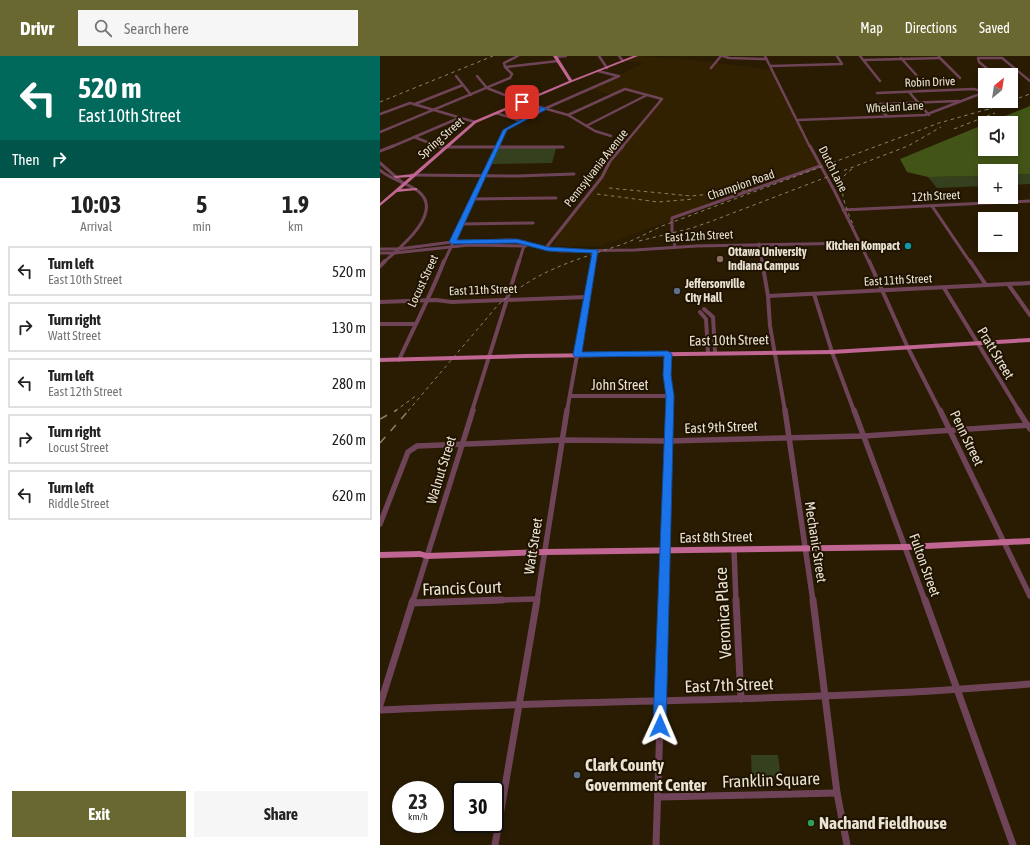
<!DOCTYPE html>
<meta charset="utf-8">
<style>
:root{--surface:#fff;--page:#f6f6f6;--text:#222;--muted:#767676;--line:#e0e0e0;--accent:#696830}
body{margin:0;font-family:"Asap Condensed",sans-serif;background:var(--page);color:var(--text);height:100vh;display:flex;flex-direction:column;font-size:15px;white-space:nowrap}
*{box-sizing:border-box;margin:0}
p{font-size:13px;color:var(--muted)}
.icon{flex:none;width:22px;height:22px;fill:none;stroke:currentColor;stroke-width:2;stroke-linecap:round;stroke-linejoin:round}
.map{position:relative;flex:1;overflow:hidden}
.side{display:flex;flex-direction:column;background:var(--surface);width:380px}
.side>*{flex:none}
.guide{background:#00695c;color:#fff;overflow:hidden}
.needle{width:26px;rotate:30deg}
.fabs{position:absolute;left:598px;top:12px;display:grid;gap:8px}
.fabs a{display:grid;place-items:center;width:40px;height:40px;border-radius:0px;background:var(--surface);box-shadow:0 2px 6px #0003;font-size:20px}
.speed{position:absolute;left:12px;top:725px;display:flex;gap:8px;font-size:20px;font-weight:700;text-align:center}
.speed>*{display:grid;place-content:center;width:52px;height:52px;border-radius:50%;background:var(--surface);box-shadow:0 2px 6px #0003;line-height:1}
.speed small{font-size:10px;font-weight:400}
.speed .limit{border:2px solid #111;border-radius:6px;background:#fff;color:#111}
.pin{position:absolute;display:grid;place-items:center;width:34px;height:34px;color:#fff;margin:-17px;border-radius:8px;box-shadow:0 2px 6px #0006}
.me{position:absolute;width:44px;margin:-22px;rotate:1deg;stroke-linejoin:round;filter:drop-shadow(0 0 3px #0008)}
.turn{display:flex;align-items:center;gap:14px;height:84px;padding:0 12px;font-size:18px}
.turn .icon{width:52px;height:52px;stroke-width:2.5}
.turn b{display:block;font-size:28px;line-height:34px}
.then{display:flex;align-items:center;height:38px;padding:0 12px;background:#0003;gap:8px;font-size:15px}
.eta{display:flex;justify-content:space-evenly;align-items:center;height:68px;text-align:center}
.eta b{font-size:24px;font-weight:700;line-height:28px}
.primary-button{display:flex;gap:8px;margin-top:auto;padding:8px 12px}
.primary-button a{flex:1;height:46px;border-radius:0px;background:var(--accent);color:#fff;font-size:16px;font-weight:700;line-height:46px;text-align:center}
.primary-button a+a{background:var(--page);color:var(--text)}
ul{padding:0;list-style:none}
li{display:flex;align-items:center;gap:12px;height:50px;margin:0 8px 6px;padding:0 4px;border:2px solid var(--line);border-radius:0px}
li div{flex:1}
li b{display:block;font-size:15px}
li em{font-style:normal}
header{display:flex;align-items:center;gap:24px;box-sizing:border-box;height:56px;padding:0 20px;background:var(--accent);color:#fff}
header strong{font-size:19px}
nav{display:flex;gap:22px;margin-inline-start:auto;font-size:14px}
.search{width:280px;height:36px;background:var(--page);display:flex;align-items:center;gap:10px;box-sizing:border-box;padding:0 14px;border-radius:0px;color:var(--muted);font-size:15px}
main{display:flex;flex:1;min-height:0}
.map>svg:first-child{display:block}
.built{fill:#322100}
.green{fill:#35401f}
.forest{fill:#425517}
.lines{fill:none;stroke-linecap:round;stroke-linejoin:round}
.minor-far4{stroke:#704458;stroke-width:2.5}
.minor-far3{stroke:#704458;stroke-width:3}
.minor-far2{stroke:#704458;stroke-width:4}
.minor-far1{stroke:#704458;stroke-width:5.5}
.minor{stroke:#704458;stroke-width:7}
.major{fill:#c16692;fill-rule:evenodd}
.rail-far1{stroke:#897f6b;stroke-width:1;stroke-dasharray:3.5 3.5;stroke-linecap:butt}
.rail{stroke:#897f6b;stroke-width:1.5;stroke-dasharray:8 8;stroke-linecap:butt}
.route{fill:#1a73e8;stroke:#114b97}
.culture-dot{fill:#0f9aa8;stroke:#1f1300;stroke-width:1.5}
.education-dot{fill:#8d6e63;stroke:#1f1300;stroke-width:1.5}
.service-dot{fill:#5c6f8a;stroke:#1f1300;stroke-width:1.5}
.leisure-dot{fill:#2e9e5b;stroke:#1f1300;stroke-width:1.5}
.labels{text-anchor:middle;stroke-width:4;stroke-linejoin:round;paint-order:stroke}
.far-street-label{font-size:12px;fill:#eae2d3;stroke:#1f1300}
.far-poi-label{font-size:12px;font-weight:bold;fill:#eae2d3;stroke:#1f1300;text-anchor:start}
.street-label{font-size:14px;fill:#eae2d3;stroke:#1f1300}
.near-street-label{font-size:17px;fill:#eae2d3;stroke:#1f1300}
.near-poi-label{font-size:17px;font-weight:bold;fill:#eae2d3;stroke:#1f1300;text-anchor:start}
</style>
<header>
<strong>Drivr</strong>
<div class="search"><svg class="icon" aria-label="search" viewBox="0 0 24 24"><circle cx="10" cy="10" r="6"/><path d="M15 15l6 6"/></svg>Search here</div>
<nav><a>Map</a><a>Directions</a><a>Saved</a></nav>
</header>
<main>
<section class="side">
<div class="guide">
<div class="turn"><svg class="icon" aria-label="left" viewBox="0 0 24 24"><path d="M17 20v-9H6M10 6l-5 5 5 5"/></svg><div><b>520 m</b>East 10th Street</div></div>
<div class="then">Then<svg class="icon" aria-label="right" viewBox="0 0 24 24"><path d="M7 20v-9h11M14 6l5 5-5 5"/></svg></div>
</div>
<div class="eta">
<div><b>10:03</b><p>Arrival</p></div>
<div><b>5</b><p>min</p></div>
<div><b>1.9</b><p>km</p></div>
</div>
<ul>
<li><svg class="icon" aria-label="left" viewBox="0 0 24 24"><path d="M17 20v-9H6M10 6l-5 5 5 5"/></svg><div><b>Turn left</b><p>East 10th Street</p></div><em>520 m</em></li>
<li><svg class="icon" aria-label="right" viewBox="0 0 24 24"><path d="M7 20v-9h11M14 6l5 5-5 5"/></svg><div><b>Turn right</b><p>Watt Street</p></div><em>130 m</em></li>
<li><svg class="icon" aria-label="left" viewBox="0 0 24 24"><path d="M17 20v-9H6M10 6l-5 5 5 5"/></svg><div><b>Turn left</b><p>East 12th Street</p></div><em>280 m</em></li>
<li><svg class="icon" aria-label="right" viewBox="0 0 24 24"><path d="M7 20v-9h11M14 6l5 5-5 5"/></svg><div><b>Turn right</b><p>Locust Street</p></div><em>260 m</em></li>
<li><svg class="icon" aria-label="left" viewBox="0 0 24 24"><path d="M17 20v-9H6M10 6l-5 5 5 5"/></svg><div><b>Turn left</b><p>Riddle Street</p></div><em>620 m</em></li>
</ul>
<div class="primary-button"><a>Exit</a><a>Share</a></div>
</section>
<div class="map">
<svg width="650" height="789" viewBox="0 0 650 789">
<rect width="100%" height="100%" fill="#291c03"/>
<polygon class="built" points="256,0 314,4 393,14 440,110 221,190 173,190 185,167 222,121 234,100 282,43 245,33 232,39 210,33 264,7 243,5"/>
<g class="green">
<polygon points="118,92 176,92 172,107 112,108"/>
<polygon points="650,118 650,128 631,129 631,119"/>
<polygon points="605,120 605,130 557,132 548,121"/>
<polygon points="371,699 398,699 401,723 372,724"/>
</g>
<polygon class="forest" points="650,50 650,118 631,119 631,115 605,115 605,120 548,121 527,116 520,103 605,68 605,93 631,93 631,67 608,67"/>
<g class="lines">
<g class="minor-far4">
<polyline points="219,0 227,12"/>
<polyline points="239,0 243,5"/>
<polyline points="343,0 349,2 386,3"/>
<polyline points="385,0 430,91"/>
<polyline points="480,0 500,25"/>
<polyline points="176,1 186,0"/>
<polyline points="559,1 580,22"/>
<polyline points="521,2 538,21"/>
<polyline points="484,4 560,2"/>
<polyline points="391,10 462,8 457,0"/>
<polyline points="125,11 178,5"/>
<polyline points="331,12 341,0"/>
<polyline points="218,15 238,20"/>
<polyline points="615,19 599,6 598,2 622,2 650,25"/>
<polyline points="76,20 91,39"/>
<polyline points="97,20 107,32 142,46 188,59 215,75 231,80"/>
<polyline points="631,33 633,36"/>
<polyline points="529,36 549,59"/>
<polyline points="35,48 83,29"/>
<polyline points="116,57 141,65"/>
<polyline points="0,58 30,47 95,66"/>
<polyline points="188,59 245,33 282,43 242,91"/>
<polyline points="507,60 498,52 500,48 579,45"/>
<polyline points="418,64 545,59 605,36 594,33 497,37"/>
<polyline points="206,70 267,39"/>
<polyline points="0,76 130,22 132,18 125,11 124,7 138,0"/>
<polyline points="34,81 60,91"/>
<polyline points="11,91 79,62"/>
<polyline points="117,91 125,74 164,53 239,20"/>
</g>
<g class="minor-far3">
<polyline points="57,90 61,91 183,91"/>
<polyline points="430,90 454,134 489,206"/>
<polyline points="0,95 13,90"/>
<polyline points="0,107 24,128"/>
<path d="M0 114C11 124 26 126 38 135 65 156 20 192 4 206"/>
<polyline points="32,119 137,120 194,118"/>
<polyline points="92,143 176,142"/>
<polyline points="552,150 590,206"/>
<polyline points="463,154 650,145"/>
<polyline points="81,168 153,167"/>
<polyline points="379,188 382,206"/>
<polyline points="295,191 292,178 292,162 440,110"/>
<polyline points="0,193 19,193 72,186 130,184 180,195 255,194 316,190 479,187"/>
<polyline points="165,193 222,121 230,105 243,90"/>
<polyline points="0,197 14,197 89,189 146,190"/>
<polyline points="64,206 118,90"/>
<polyline points="139,206 145,186"/>
<polyline points="214,206 216,195"/>
</g>
<g class="minor-far2">
<polyline points="382,205 388,240 390,270 405,355"/>
<polyline points="489,205 528,292 560,355"/>
<polyline points="590,205 606,229"/>
<polyline points="0,210 5,205"/>
<polyline points="628,228 650,259"/>
<polyline points="564,232 639,355"/>
<polyline points="434,238 452,296 474,355"/>
<polyline points="388,240 650,227"/>
<polyline points="0,246 56,244 72,246 207,241"/>
<polyline points="324,253 333,261 335,296"/>
<polyline points="320,256 326,263 328,296"/>
<polyline points="0,268 34,268"/>
<path d="M288 298C287 317 290 336 290 355"/>
<path d="M19 304C34 271 51 239 64 205"/>
<polyline points="190,340 290,340"/>
<polyline points="92,355 139,205"/>
<polyline points="187,355 214,205"/>
</g>
<g class="minor-far1">
<polyline points="405,354 433,545"/>
<polyline points="474,354 545,545"/>
<polyline points="560,354 650,540"/>
<polyline points="638,354 650,373"/>
<polyline points="0,468 28,396 37,390 182,384 288,385 484,380 650,369"/>
<polyline points="354,494 356,545"/>
<polyline points="33,545 93,354"/>
<polyline points="91,545 156,543"/>
<polyline points="157,545 187,354"/>
<polyline points="284,545 290,354"/>
</g>
<g class="minor">
<polyline points="356,544 361,643"/>
<polyline points="433,544 457,737 467,789"/>
<polyline points="545,544 633,789"/>
<polyline points="32,547 122,544"/>
<polyline points="0,649 33,544"/>
<path d="M0 654C217 643 434 646 650 628"/>
<polyline points="278,741 457,737"/>
<polyline points="115,789 157,544"/>
<polyline points="276,789 284,544"/>
</g>
<g class="major">
<polygon points="173,0 177,0 192,24 253,0 258,0 192,26 96,67 21,133 35,132 37,132 37,134 17,136 0,150 0,147 30,121 16,122 14,121 14,120 33,118 94,65 189,25"/>
<polygon points="650,282 650,286 452,298 145,302 0,306 0,302 145,298 452,294"/>
<polygon points="650,482 650,488 526,494 165,499 47,503 40,501 0,502 0,496 40,495 47,497 165,493 526,488"/>
</g>
<g class="rail-far1">
<polyline points="0,46 113,0"/>
<polyline points="606,54 650,38"/>
<polyline points="574,73 615,57"/>
<path d="M472 113C470 115 466 117 465 119 456 131 469 159 474 171"/>
<polyline points="229,132 311,140 371,134"/>
<polyline points="217,138 278,146 314,143"/>
<polyline points="259,185 312,172 332,165 528,90 561,71"/>
<polyline points="15,355 37,339"/>
<path d="M28 355 118 249C158 213 194 205 243 188 257 183 269 176 282 170L559 67 612 52"/>
</g>
<g class="rail">
<polyline points="0,363 17,354"/>
<polyline points="0,387 29,354"/>
</g>
</g>
<polygon class="route" points="141,45 167,53 127,74 77,184 137,183 168,191 218,194 202,296 288,295 292,298 291,319 294,340 286,670 284,675 280,677 275,675 273,670 286,340 283,319 284,300 195,301 193,299 212,197 168,195 137,187 72,188 69,186 123,74 160,53 141,47"/>
<circle class="culture-dot" cx="528" cy="190" r="4"/>
<circle class="education-dot" cx="340" cy="203" r="4"/>
<g class="service-dot">
<circle cx="297" cy="235" r="4"/>
<circle cx="197" cy="719" r="4"/>
</g>
<circle class="leisure-dot" cx="431" cy="767" r="4"/>
<g class="labels">
<g class="far-street-label">
<text transform="translate(550 26) rotate(-2)" y="4">Robin Drive</text>
<text transform="translate(515 51) rotate(-3)" y="4">Whelan Lane</text>
<text transform="translate(61 82) rotate(-41)" y="4">Spring Street</text>
<text transform="translate(216 112) rotate(-52)" y="4">Pennsylvania Avenue</text>
<text transform="translate(453 113) rotate(63)" y="4">Dutch Lane</text>
<text transform="translate(361 129) rotate(-19)" y="4">Champion Road</text>
<text transform="translate(556 140) rotate(-3)" y="4">12th Street</text>
<text transform="translate(319 180) rotate(-3)" y="4">East 12th Street</text>
<text transform="translate(518 224) rotate(-3)" y="4">East 11th Street</text>
<text transform="translate(43 225) rotate(-65)" y="4">Locust Street</text>
<text transform="translate(103 234) rotate(-2)" y="4">East 11th Street</text>
</g>
<g class="far-poi-label">
<text x="520" y="194" text-anchor="end">Kitchen Kompact</text>
<text x="348" y="200">Ottawa University<tspan x="348" dy="14">Indiana Campus</tspan></text>
<text x="305" y="232">Jeffersonville<tspan x="305" dy="14">City Hall</tspan></text>
</g>
<g class="street-label">
<text transform="translate(349 284) rotate(-1)" y="5">East 10th Street</text>
<text transform="translate(616 297) rotate(59)" y="5">Pratt Street</text>
<text x="240" y="334">John Street</text>
<text transform="translate(341 371) rotate(-2)" y="5">East 9th Street</text>
<text transform="translate(587 382) rotate(64)" y="5">Penn Street</text>
<text transform="translate(61 414) rotate(-73)" y="5">Walnut Street</text>
<text transform="translate(336 481) rotate(-1)" y="5">East 8th Street</text>
<text transform="translate(436 486) rotate(81)" y="5">Mechanic Street</text>
<text transform="translate(153 490) rotate(-81)" y="5">Watt Street</text>
<text transform="translate(545 509) rotate(70)" y="5">Fulton Street</text>
</g>
<g class="near-street-label">
<text transform="translate(82 532) rotate(-2)" y="6">Francis Court</text>
<text transform="translate(343 557) rotate(-93)" y="6">Veronica Place</text>
<text transform="translate(349 629) rotate(-2)" y="6">East 7th Street</text>
<text transform="translate(391 724) rotate(-2)" y="6">Franklin Square</text>
</g>
<g class="near-poi-label">
<text x="205" y="715">Clark County<tspan x="205" dy="20">Government Center</tspan></text>
<text x="439" y="773">Nachand Fieldhouse</text>
</g>
</g>
</svg>
<div class="fabs">
<a><svg class="needle" viewBox="-14 -14 28 28"><path d="M0-13l5 13h-10z" fill="#e53935"/><path d="M0 13l5-13h-10z" fill="#767676"/></svg></a>
<a><svg class="icon" aria-label="sound" viewBox="0 0 24 24"><path d="M4 9h4l5-4v14l-5-4H4zM17 9q2 3 0 6"/></svg></a>
<a>+</a>
<a>−</a>
</div>
<div class="speed"><div>23<small>km/h</small></div><div class="limit">30</div></div>
<div class="pin" style="left:142px;top:46px;background:#d93025"><svg class="icon" aria-label="arrive" viewBox="0 0 24 24"><path d="M6 21V4h12l-3 4 3 4H6"/></svg></div>
<svg class="me" style="left:280px;top:670px" viewBox="-20 -20 40 40"><path d="M0-17L14 15 0 8-14 15z" fill="#1a73e8" stroke="#fff" stroke-width="4"/></svg>
</div>
</main>
